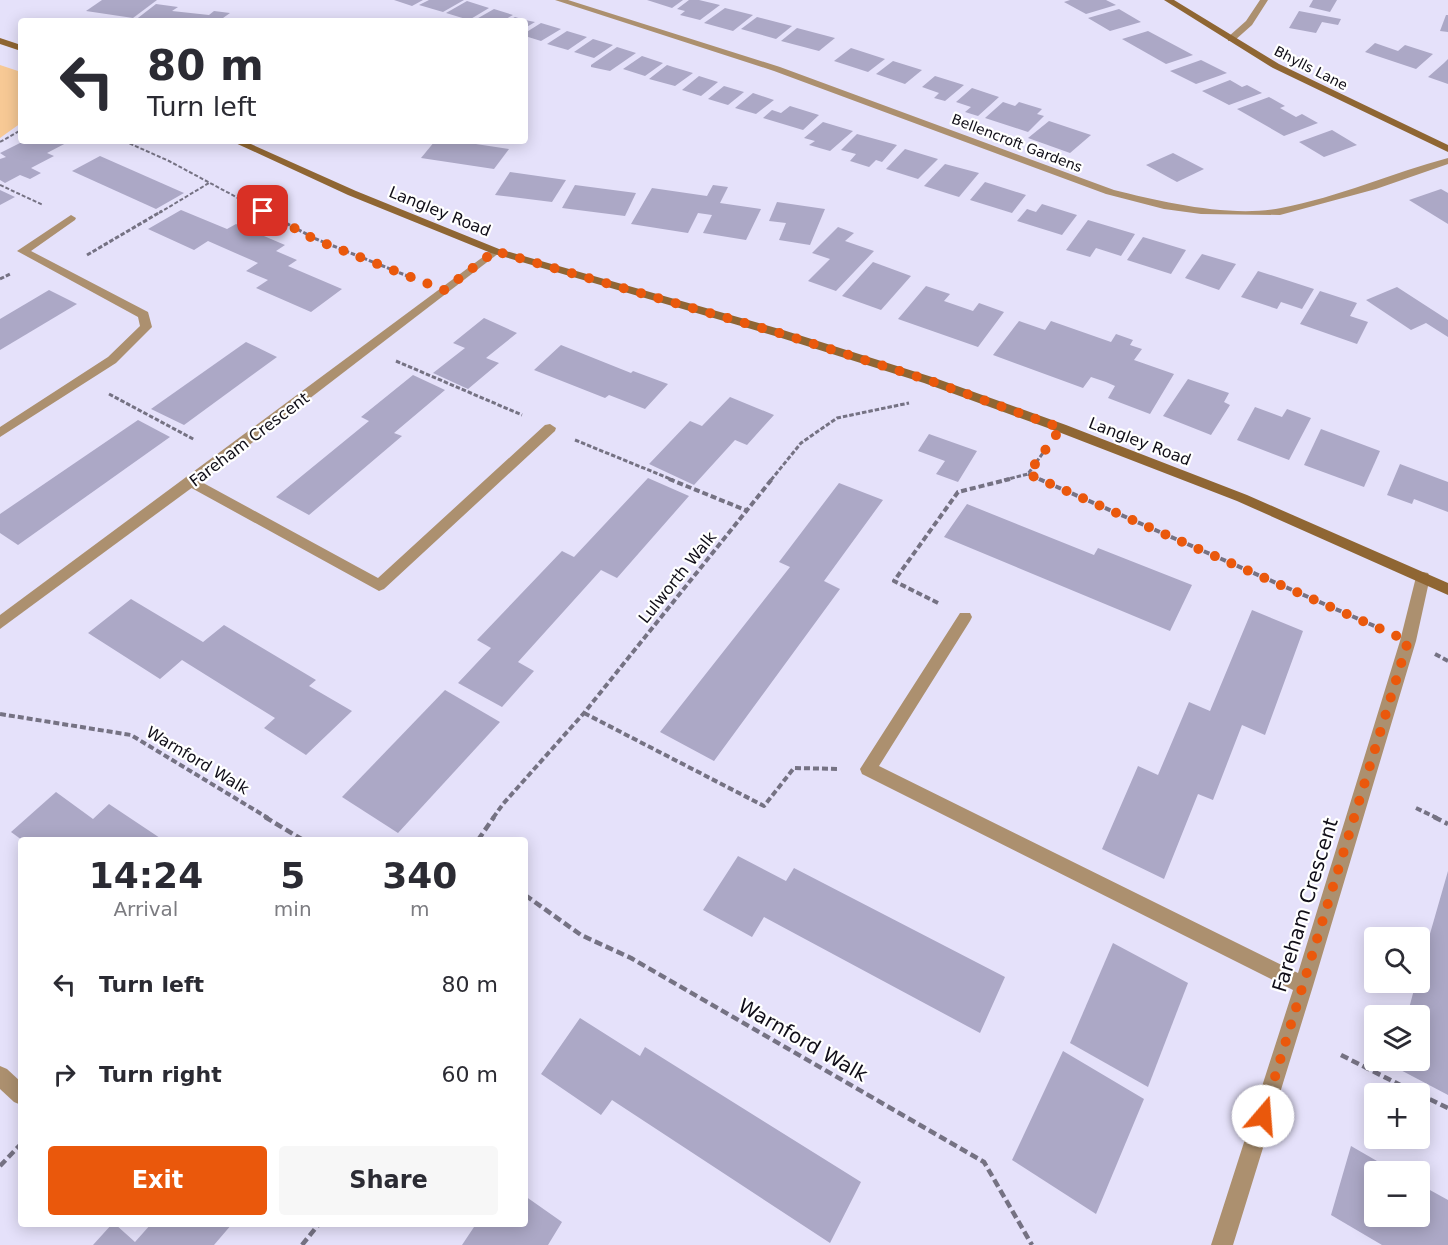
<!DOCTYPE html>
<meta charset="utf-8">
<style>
:root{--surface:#fff;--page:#f7f7f7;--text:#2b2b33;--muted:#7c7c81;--accent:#ea580c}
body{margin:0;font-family:"DejaVu Sans",sans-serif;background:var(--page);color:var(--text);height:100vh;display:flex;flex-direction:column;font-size:22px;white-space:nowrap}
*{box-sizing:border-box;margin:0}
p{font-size:20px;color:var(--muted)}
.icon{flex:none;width:33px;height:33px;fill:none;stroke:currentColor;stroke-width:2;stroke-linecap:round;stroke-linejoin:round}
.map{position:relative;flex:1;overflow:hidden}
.details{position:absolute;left:18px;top:837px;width:510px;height:390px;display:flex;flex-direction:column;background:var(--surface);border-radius:6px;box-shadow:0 3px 15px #0003}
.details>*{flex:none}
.banner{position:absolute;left:18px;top:18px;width:510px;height:126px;border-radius:6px;box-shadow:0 3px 15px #0003;background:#fff;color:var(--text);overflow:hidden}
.buttons{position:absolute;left:1364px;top:927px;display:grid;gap:12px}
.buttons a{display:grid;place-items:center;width:66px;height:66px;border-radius:6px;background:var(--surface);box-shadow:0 3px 15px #0003;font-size:30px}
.pin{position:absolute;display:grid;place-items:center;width:51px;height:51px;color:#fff;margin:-26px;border-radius:12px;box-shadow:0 3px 9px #0006}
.me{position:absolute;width:66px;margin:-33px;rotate:18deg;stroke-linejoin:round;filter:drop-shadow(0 0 4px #0008)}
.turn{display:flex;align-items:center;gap:21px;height:126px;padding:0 30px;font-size:27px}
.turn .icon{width:78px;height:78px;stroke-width:2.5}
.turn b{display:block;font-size:42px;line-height:51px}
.eta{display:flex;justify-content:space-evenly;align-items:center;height:102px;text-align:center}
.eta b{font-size:36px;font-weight:700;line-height:42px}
.action{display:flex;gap:12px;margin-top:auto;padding:12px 30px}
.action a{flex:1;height:69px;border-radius:6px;background:var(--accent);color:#fff;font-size:24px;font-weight:700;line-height:69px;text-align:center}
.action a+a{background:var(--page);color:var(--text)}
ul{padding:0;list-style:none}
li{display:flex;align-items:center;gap:18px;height:90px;padding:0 30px}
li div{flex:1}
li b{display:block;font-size:22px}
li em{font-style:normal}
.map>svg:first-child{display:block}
.green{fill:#f7c995}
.building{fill:#aca8c6}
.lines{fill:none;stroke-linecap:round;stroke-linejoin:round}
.path-far3{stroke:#757283;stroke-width:2;stroke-dasharray:4 2;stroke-linecap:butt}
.path-far2{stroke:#757283;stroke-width:3;stroke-dasharray:4.5 2;stroke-linecap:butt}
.path-far1{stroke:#757283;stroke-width:4;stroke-dasharray:6 3;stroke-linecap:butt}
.path{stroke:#757283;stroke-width:4.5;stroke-dasharray:8 4;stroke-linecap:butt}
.lane{fill:#ac906f;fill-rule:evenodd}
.street{fill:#ac906f;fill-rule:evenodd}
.secondary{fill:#8f6633;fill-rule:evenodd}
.route{stroke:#ea580c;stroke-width:10;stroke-dasharray:0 18}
.labels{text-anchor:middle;stroke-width:4.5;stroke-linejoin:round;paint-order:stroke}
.far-street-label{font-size:14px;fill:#100e18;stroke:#fff}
.street-label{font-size:16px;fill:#100e18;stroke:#fff}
.near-street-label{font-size:20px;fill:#100e18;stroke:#fff}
</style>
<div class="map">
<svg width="1448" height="1245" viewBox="0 0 1448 1245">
<rect width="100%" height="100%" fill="#e5e1fa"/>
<polygon class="green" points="0,65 21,72 21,123 0,138"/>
<g class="building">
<polygon points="102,0 157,0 133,18 86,11"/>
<polygon points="394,0 423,0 412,6"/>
<polygon points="429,0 464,0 443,12 419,5"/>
<polygon points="647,0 683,0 672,8"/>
<polygon points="689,0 699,0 720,5 700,20 680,15 685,11 677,9"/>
<polygon points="1070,0 1106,0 1116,5 1086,14 1064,2"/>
<polygon points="1313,0 1337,0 1330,12 1309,7"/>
<polygon points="467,1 489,8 469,20 446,13"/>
<polygon points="156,4 178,7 172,11 209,15 214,11 230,13 223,18 235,21 134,21"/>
<polygon points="725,8 753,15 733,31 704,23"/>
<polygon points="494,9 513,15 502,21 473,21"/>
<polygon points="1119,9 1141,22 1110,31 1088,18"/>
<polygon points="1299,11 1341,19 1338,25 1322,22 1316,33 1289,28"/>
<polygon points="1446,15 1448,15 1448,32 1440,31"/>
<polygon points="515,17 525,20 535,22 525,28 525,21 508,21"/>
<polygon points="757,17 792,26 776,39 741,29"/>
<polygon points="541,23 561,29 541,41 525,36 525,33"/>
<polygon points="797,28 835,38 819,51 781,41"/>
<polygon points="567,31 587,37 568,50 547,44"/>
<polygon points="1148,31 1193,55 1166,64 1122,39"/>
<polygon points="593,39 613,45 594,58 574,52"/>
<polygon points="1375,43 1398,51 1405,45 1433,54 1416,69 1365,52"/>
<polygon points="617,47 636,53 610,71 591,67 591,65"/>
<polygon points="851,48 885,59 868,72 834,61"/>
<polygon points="642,56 663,63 645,76 623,69"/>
<polygon points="1448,59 1448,84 1428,77 1444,63"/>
<polygon points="1201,60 1227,73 1196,84 1170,71"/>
<polygon points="893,61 922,70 905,84 876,74"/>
<polygon points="667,65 673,67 693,73 675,86 649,79"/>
<polygon points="699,76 718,82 701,96 682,90"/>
<polygon points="935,76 964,85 945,101 934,98 939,93 922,87"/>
<polygon points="1230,80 1242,87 1247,85 1262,93 1229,105 1202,91"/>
<polygon points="724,86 744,92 728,105 708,99"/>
<polygon points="972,88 999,97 978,116 965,112 971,107 956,102"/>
<polygon points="753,93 774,100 756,114 735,108"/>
<polygon points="1269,97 1285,106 1280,108 1296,117 1302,114 1318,123 1284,136 1237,109"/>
<polygon points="1003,102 1015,106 1019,102 1042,109 1037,114 1044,116 1028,132 985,118"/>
<polygon points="790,106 819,115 803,130 763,118 772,110 781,113"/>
<polygon points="1049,121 1091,135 1070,153 1028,138"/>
<polygon points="823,122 853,131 830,151 809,145 815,141 804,138"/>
<polygon points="1332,130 1357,145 1324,157 1299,142"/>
<polygon points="857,134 897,145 882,162 876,160 869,167 850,161 856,154 841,150"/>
<polygon points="24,141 70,141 47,153 54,156 31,168 41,173 30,179 20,175 5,183 0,180 0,159 6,157 0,153"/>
<polygon points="435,141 456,141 509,149 494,169 421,158"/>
<polygon points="905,149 938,159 918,179 886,169"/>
<polygon points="1173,153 1204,169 1177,182 1146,165"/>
<polygon points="100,156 184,193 156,209 72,171"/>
<polygon points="945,164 979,173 959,197 924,186"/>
<polygon points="510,172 566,180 552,202 495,195"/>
<polygon points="985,182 1026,195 1012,213 970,200"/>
<polygon points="575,185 636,193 625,216 562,208"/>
<polygon points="713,185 728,187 720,203 761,209 746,240 703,233 712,215 698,213 688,233 631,224 652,188 707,196"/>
<polygon points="1441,189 1448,193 1448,224 1409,200"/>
<polygon points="0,190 15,197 0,205"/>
<polygon points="777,202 825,209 810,245 779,240 786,223 769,221"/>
<polygon points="1042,204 1077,215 1062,235 1017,221 1027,209 1036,212"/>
<polygon points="181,210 227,229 236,224 285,245 276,251 297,260 288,266 342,289 311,312 256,288 268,280 246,271 258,263 208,241 194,250 148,229"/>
<polygon points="1088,220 1135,234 1121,256 1096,248 1090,257 1066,250"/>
<polygon points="838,227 854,233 845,241 874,251 836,291 808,281 830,259 812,253"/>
<polygon points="1143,237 1186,250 1171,274 1127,260"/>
<polygon points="1202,254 1236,264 1219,290 1185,278"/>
<polygon points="873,262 911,276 881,310 842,296"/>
<polygon points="1258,271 1314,289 1302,309 1281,302 1277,309 1241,297"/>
<polygon points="926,286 950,294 944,301 973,311 979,303 1004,312 978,347 898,319"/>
<polygon points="1397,287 1448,320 1448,337 1426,323 1411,330 1366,300"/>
<polygon points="49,290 77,304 0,350 0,319"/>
<polygon points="1320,291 1357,303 1350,316 1368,322 1357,344 1300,324"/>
<polygon points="484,318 517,333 486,358 499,363 468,389 433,373 465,348 453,343"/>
<polygon points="1019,321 1045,330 1051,321 1111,342 1116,334 1133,340 1130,345 1142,349 1134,360 1174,374 1150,414 1108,398 1115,386 1106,382 1091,377 1083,388 993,355"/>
<polygon points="246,342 277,357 184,425 151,409"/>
<polygon points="561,345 631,373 633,371 668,384 645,409 609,395 605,398 534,370"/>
<polygon points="413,375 445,390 394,433 402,436 309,515 276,497 369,421 361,417"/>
<polygon points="1188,379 1229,393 1224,402 1230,405 1211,435 1163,416"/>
<polygon points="730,397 774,415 747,445 735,440 694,485 649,464 690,421 702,426"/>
<polygon points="1255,407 1282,417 1287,409 1311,418 1289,460 1237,440"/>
<polygon points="138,420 170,437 18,545 0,533 0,514"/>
<polygon points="1321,429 1380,451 1364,487 1304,465"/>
<polygon points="929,434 977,451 958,482 936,474 945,461 918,451"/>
<polygon points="1400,464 1448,482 1448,512 1414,499 1412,504 1387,495"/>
<polygon points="648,478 689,496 617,578 601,570 518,662 534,671 502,707 458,683 491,648 477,640 562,551 574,557"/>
<polygon points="839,483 883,500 824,581 840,589 714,761 660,732 790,567 779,562"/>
<polygon points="967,504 1094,555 1098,548 1192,585 1170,631 944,537"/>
<polygon points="131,599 203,642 224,625 316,680 309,686 352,711 306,755 264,728 275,718 182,660 160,679 88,633"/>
<polygon points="1252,610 1303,631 1265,735 1242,725 1213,800 1198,794 1164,879 1102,849 1138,766 1158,775 1189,702 1210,711"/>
<polygon points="445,690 500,722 398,833 342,797"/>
<polygon points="56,792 93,819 109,804 163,840 22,840 11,832"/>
<polygon points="738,856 786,881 794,868 1005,977 980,1033 764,917 752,937 703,910"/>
<polygon points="1448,871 1448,1095 1393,1066 1394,1060 1419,1060 1419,1016 1407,1016 1416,982 1419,982 1419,972"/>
<polygon points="1113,943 1188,983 1148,1087 1070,1043"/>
<polygon points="580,1018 640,1056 645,1047 861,1182 830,1243 612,1100 601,1115 541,1074"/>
<polygon points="1063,1051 1144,1099 1096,1214 1012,1160"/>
<polygon points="1351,1146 1396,1172 1374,1172 1374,1216 1419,1216 1419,1184 1448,1200 1448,1245 1382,1245 1331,1215"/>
<polygon points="525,1196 562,1222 548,1245 462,1245 476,1224 525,1224"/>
<polygon points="112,1224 115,1224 135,1242 151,1224 232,1224 214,1245 93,1245"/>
</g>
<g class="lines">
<g class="path-far3">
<polyline points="124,141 169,161 266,213"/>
<polyline points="0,142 21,130"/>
<polyline points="0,185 43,205"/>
<polyline points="159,213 209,183"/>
</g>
<g class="path-far2">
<polyline points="263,211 316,239 415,279"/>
<polyline points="87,255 162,211"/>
<polyline points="0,279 10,274"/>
<polyline points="396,361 522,415"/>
<polyline points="109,394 195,440"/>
<polyline points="575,440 673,480"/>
<polyline points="1028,474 1042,480"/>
<polyline points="771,480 801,443 837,418 909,403"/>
<polyline points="1004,480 1028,474 1045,450"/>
</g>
<g class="path-far1">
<polyline points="669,479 748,511"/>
<polyline points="1039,479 1379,628"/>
<polyline points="938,603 894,581 958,492 1010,479"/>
<polyline points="1435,654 1448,661"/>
<polyline points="584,713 764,806 794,768 839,769"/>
<polyline points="0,714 131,735 268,818"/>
<polyline points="1416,808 1437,818"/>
<polyline points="493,818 503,804 584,713 772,479"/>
</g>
<g class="path">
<polyline points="265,817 303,840"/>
<polyline points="1434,817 1448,824"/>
<polyline points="478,840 494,817"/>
<polyline points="525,895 581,935 631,958 984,1162 1032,1245"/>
<polyline points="1341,1055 1418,1094"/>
<polyline points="1419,1094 1448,1108"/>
<polyline points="0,1166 21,1144"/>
<polyline points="302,1245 319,1224"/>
</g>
<g class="lane">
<polygon points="550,424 556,428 555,431 384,589 379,591 186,485 184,482 186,479 196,479 378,578 545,425"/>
<polygon points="0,1066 7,1069 21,1082 21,1105 14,1102 0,1089"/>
</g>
<g class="street">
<path d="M555 0H568L780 67 1114 190C1162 202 1231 218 1281 208 1339 197 1392 173 1448 158V164L1376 189 1280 215 1201 214 1164 209 1106 194 774 71Z"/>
<polygon points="1260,0 1268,0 1252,25 1234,41 1228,41 1228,37 1246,21"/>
<polygon points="71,215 76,218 75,220 31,251 148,312 152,327 116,363 0,437 0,427 108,357 140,326 138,317 17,251"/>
<polygon points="495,248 501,251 499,253 231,459 0,629 0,615"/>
<polygon points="1423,572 1428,573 1430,577 1416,641 1313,986 1233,1245 1211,1245 1293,990 862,774 860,769 960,613 970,613 972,617 970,621 879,766 1298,973 1400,641 1416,577 1418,573"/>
</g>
<g class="secondary">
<polygon points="1164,0 1174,0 1279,64 1448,145 1448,152 1273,68"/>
<polygon points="0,38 21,45 21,51 0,44"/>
<polygon points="231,141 244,141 356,191 499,249 783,330 932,377 1066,425 1247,495 1448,583 1448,595 1237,501 1056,431 924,383 775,336 491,253 348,195"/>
</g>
</g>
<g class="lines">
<polyline class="route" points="263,211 316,240 444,290 495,251 779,333 928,380 1061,428 1028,474 1408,641 1263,1116"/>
</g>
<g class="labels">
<g class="far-street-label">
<text transform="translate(1311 68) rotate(27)" y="5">Bhylls Lane</text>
<text transform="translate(1017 143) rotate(21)" y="5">Bellencroft Gardens</text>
</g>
<g class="street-label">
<text transform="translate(440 211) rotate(22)" y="6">Langley Road</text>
<text transform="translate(249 439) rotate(-37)" y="6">Fareham Crescent</text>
<text transform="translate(1140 441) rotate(21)" y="6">Langley Road</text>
<text transform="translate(677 577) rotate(-51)" y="6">Lulworth Walk</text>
<text transform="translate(198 760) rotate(31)" y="6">Warnford Walk</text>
</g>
<g class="near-street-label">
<text transform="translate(1305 905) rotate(-73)" y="7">Fareham Crescent</text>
<text transform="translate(803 1040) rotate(30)" y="7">Warnford Walk</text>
</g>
</g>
</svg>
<div class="buttons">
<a><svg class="icon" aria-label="search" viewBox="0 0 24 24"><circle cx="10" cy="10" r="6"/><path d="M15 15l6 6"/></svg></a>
<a><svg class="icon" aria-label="layers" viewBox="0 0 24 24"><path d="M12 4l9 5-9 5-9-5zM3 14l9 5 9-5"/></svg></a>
<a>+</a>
<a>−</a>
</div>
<div class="pin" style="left:263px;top:211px;background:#d93025"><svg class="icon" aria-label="arrive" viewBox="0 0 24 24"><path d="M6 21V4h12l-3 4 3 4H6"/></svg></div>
<svg class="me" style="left:1263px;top:1116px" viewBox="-20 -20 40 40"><circle r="19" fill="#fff"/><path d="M0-13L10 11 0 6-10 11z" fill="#ea580c"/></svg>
<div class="banner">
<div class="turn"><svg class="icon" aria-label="left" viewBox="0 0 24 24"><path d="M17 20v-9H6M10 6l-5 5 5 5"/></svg><div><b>80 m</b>Turn left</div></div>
</div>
<section class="details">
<div class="eta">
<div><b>14:24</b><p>Arrival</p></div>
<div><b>5</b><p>min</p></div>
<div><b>340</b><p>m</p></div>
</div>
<ul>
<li><svg class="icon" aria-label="left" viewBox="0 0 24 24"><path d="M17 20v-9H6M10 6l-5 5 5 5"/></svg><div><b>Turn left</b></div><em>80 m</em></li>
<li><svg class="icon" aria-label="right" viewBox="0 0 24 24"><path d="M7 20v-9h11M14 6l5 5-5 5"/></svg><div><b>Turn right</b></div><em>60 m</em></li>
</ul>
<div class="action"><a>Exit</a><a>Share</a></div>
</section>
</div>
